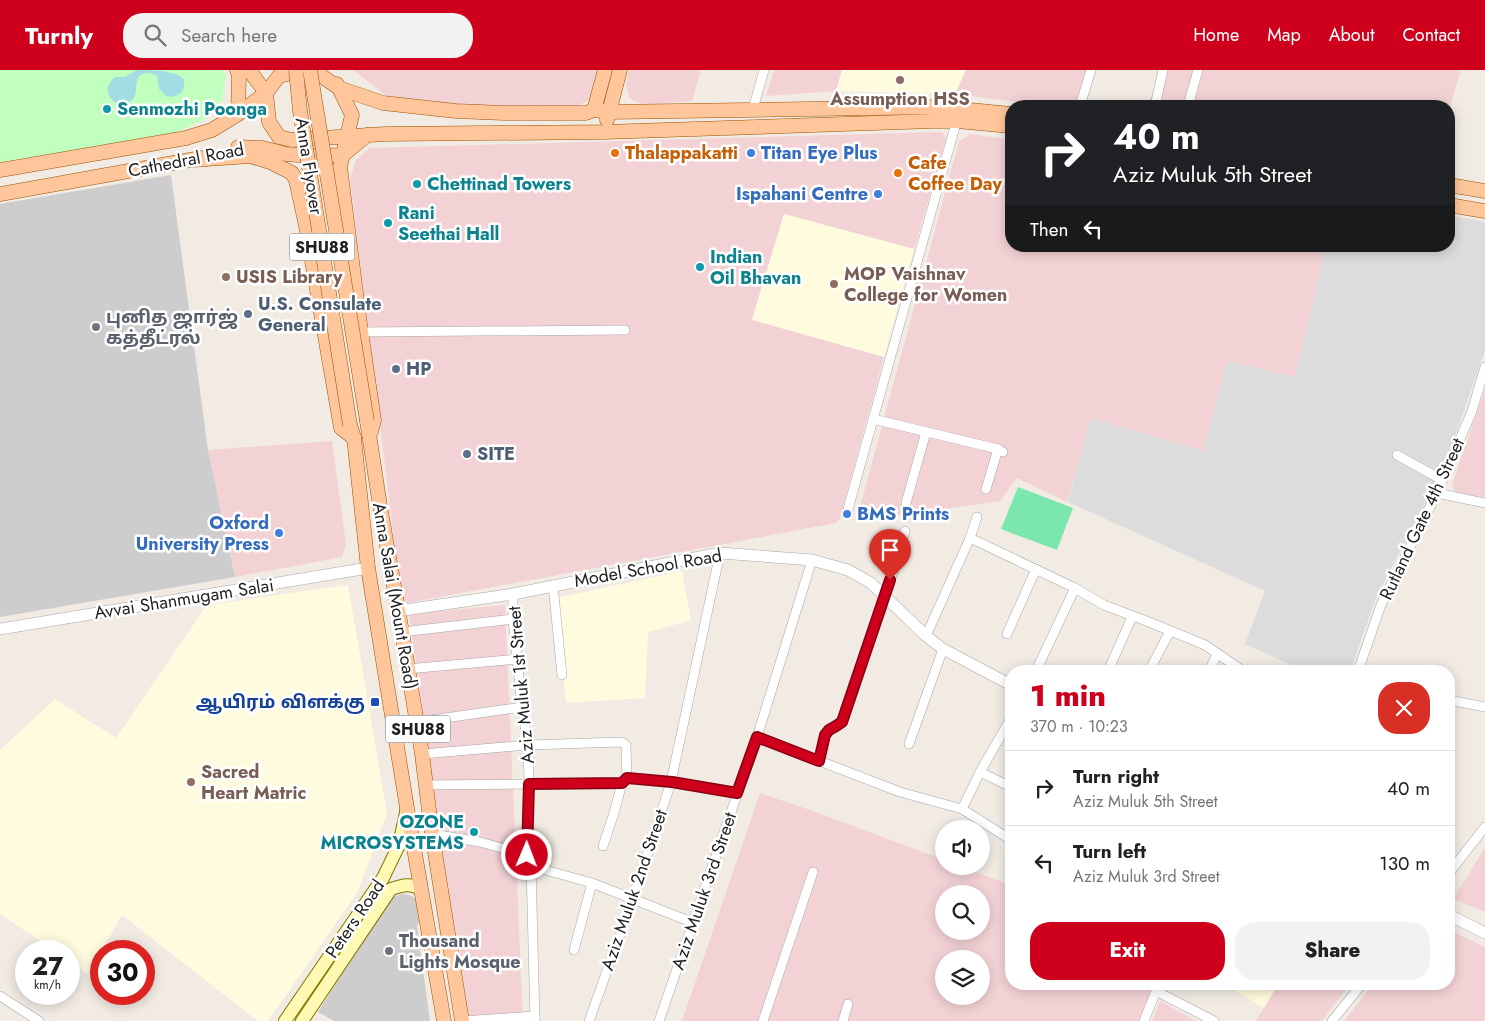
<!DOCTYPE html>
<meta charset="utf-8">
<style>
:root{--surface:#fff;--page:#f2f2f2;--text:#202124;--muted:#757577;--line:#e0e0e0;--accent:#ce001c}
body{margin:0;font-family:Jost,"Noto Sans Tamil",sans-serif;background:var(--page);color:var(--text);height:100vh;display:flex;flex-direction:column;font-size:19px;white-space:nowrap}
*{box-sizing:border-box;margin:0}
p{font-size:16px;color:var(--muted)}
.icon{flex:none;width:28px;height:28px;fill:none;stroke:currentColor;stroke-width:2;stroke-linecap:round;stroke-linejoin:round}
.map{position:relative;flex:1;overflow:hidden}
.side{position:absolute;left:1005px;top:595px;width:450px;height:325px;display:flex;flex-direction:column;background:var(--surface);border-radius:20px;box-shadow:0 2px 12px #0003}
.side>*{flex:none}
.hud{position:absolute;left:1005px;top:30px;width:450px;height:152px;border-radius:20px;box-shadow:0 2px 12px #0003;background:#202124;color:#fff;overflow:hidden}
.fabs{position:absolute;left:935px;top:750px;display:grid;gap:10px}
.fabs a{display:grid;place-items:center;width:55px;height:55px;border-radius:50%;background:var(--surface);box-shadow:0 2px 12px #0003;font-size:25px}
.speed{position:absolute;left:15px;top:870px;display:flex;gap:10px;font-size:25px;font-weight:700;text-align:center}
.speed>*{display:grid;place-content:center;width:65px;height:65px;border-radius:50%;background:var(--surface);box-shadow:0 2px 12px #0003;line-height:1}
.speed small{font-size:12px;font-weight:400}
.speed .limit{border:8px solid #d22;background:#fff;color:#111}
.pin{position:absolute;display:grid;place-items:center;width:42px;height:42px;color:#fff;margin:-51px -21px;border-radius:50% 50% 50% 0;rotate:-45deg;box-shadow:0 0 5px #0007}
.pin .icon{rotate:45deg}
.me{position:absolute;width:55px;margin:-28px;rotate:1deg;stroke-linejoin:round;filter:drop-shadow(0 0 4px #0008)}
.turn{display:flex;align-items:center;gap:18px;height:105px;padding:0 25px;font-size:22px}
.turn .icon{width:65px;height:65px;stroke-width:2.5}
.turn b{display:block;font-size:35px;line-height:42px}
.then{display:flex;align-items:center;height:48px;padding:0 25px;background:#0003;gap:10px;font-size:19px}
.round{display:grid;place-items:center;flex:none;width:52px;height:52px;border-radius:20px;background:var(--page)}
.head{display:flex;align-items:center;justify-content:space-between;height:85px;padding:0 25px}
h1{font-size:30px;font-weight:800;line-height:38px;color:var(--accent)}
.cta{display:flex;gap:10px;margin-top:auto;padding:10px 25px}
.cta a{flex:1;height:58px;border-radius:20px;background:var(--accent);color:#fff;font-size:20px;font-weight:800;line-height:58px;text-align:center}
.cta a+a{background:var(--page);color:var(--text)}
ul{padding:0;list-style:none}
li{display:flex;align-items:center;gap:15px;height:75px;padding:0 25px;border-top:1px solid var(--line)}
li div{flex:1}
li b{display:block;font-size:19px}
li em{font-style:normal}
header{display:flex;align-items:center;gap:30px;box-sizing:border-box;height:70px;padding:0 25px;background:var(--accent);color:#fff}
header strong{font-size:24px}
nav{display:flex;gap:28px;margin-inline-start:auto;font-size:18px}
.search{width:350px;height:45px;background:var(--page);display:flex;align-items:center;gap:12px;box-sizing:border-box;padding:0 18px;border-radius:20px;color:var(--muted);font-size:19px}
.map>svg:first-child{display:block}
.residential{fill:#dddcdc}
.commercial{fill:#f3d2d5;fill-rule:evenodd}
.education{fill:#fffbdf}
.religious{fill:#cdcdcd}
.park{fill:#c1ffbe}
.pitch{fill:#7be7af}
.water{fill:#a1dde3}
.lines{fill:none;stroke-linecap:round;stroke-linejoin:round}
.minor-casing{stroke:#a6a6a6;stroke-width:10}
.tertiary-casing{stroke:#a6a6a6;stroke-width:12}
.secondary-casing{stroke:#7c7900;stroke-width:14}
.primary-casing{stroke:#9a5200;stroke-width:15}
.minor{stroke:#fff;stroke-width:9}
.tertiary{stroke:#fff;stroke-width:11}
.secondary{stroke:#fff9b4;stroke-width:12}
.primary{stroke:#ffc69b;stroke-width:14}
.primary-bridge-casing{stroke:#9a5200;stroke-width:15;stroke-linecap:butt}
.primary-bridge{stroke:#ffc69b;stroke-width:14}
.route-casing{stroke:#860012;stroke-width:12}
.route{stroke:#ce001c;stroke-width:9}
.education-dot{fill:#8d6e63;stroke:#fff;stroke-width:2}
.culture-dot{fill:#0f9aa8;stroke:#fff;stroke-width:2}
.food-dot{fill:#e8710a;stroke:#fff;stroke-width:2}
.shop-dot{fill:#3f7fe0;stroke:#fff;stroke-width:2}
.service-dot{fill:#5c6f8a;stroke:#fff;stroke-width:2}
.worship-dot{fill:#6b7280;stroke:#fff;stroke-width:2}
.transit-dot{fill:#1a4fb4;stroke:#fff;stroke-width:2}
.labels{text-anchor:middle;stroke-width:5;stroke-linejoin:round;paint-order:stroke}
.shield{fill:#fff;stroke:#626262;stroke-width:1}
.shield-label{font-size:16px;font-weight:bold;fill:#1f1f1f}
.education-label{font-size:18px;font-weight:bold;fill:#785e54;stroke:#fff;text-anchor:start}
.culture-label{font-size:18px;font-weight:bold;fill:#0d838f;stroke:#fff;text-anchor:start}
.food-label{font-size:18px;font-weight:bold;fill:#c56008;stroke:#fff;text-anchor:start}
.shop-label{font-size:18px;font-weight:bold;fill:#366cbe;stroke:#fff;text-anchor:start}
.street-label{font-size:18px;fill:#1f1f1f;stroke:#fff}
.service-label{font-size:18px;font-weight:bold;fill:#4e5e75;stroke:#fff;text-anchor:start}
.worship-label{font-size:18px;font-weight:bold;fill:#5b616d;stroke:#fff;text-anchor:start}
.transit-label{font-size:18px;font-weight:bold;fill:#164399;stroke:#fff;text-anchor:end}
</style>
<header>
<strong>Turnly</strong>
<div class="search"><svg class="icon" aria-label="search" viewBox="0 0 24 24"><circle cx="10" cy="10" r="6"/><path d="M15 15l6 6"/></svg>Search here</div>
<nav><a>Home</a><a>Map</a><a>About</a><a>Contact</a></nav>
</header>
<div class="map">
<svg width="1485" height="951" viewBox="0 0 1485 951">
<rect width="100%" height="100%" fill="#f1ebe4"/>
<polygon class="residential" points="1449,145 1485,152 1485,280 1442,403 1377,525 1350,601 1305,601 1245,574 1265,521 1068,432 1090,347 1203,380 1227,291 1295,307 1326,176 1449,176"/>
<g class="commercial">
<polygon points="353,0 600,0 593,28 577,36 444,35 393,31"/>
<polygon points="629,0 701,0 692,31 643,35 629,28 626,13"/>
<polygon points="774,0 842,0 836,21 766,26"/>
<polygon points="966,0 1087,0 1077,33 1073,36 1048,36 955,24"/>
<polygon points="1158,0 1461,0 1449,40 1449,36 1149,36"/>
<polygon points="942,62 946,69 914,179 784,144 752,249 884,287 840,448 836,453 407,533 401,526 350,109 356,90 370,78"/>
<polygon points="971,64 1011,70 1011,176 1326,176 1295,307 1227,291 1203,381 1091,348 1067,432 1017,408 1000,431 856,452 959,71"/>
<polygon points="1485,319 1485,428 1456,422 1452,415"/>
<polygon points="332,371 346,475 342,487 235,507 208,380"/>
<polygon points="505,535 523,951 470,951 442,778 409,544"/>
<path d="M760 723 813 741 944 790V796H959L1011 815V914H1149L1153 916 1140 951H682ZM944 824H981V861H944ZM944 889H981V926H944Z"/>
<polygon points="1485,778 1485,842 1453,829"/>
<polygon points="1449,860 1485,877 1485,951 1344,951 1373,914 1449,914"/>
<polygon points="1278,914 1350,914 1322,951 1256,951"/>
<polygon points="1160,931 1196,951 1152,951"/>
</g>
<g class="education">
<polygon points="842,0 966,0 955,24 836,21"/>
<polygon points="784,144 914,179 884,287 752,250"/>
<polygon points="682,501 691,550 648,562 645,628 566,633 556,528"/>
<polygon points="348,515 387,744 357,823 268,951 258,951 122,845 88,904 69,891 69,881 55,881 0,844 0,680 55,629 116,668 207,535"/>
<polygon points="1224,914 1278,914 1264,938"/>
</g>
<g class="religious">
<polygon points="171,105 208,380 235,507 0,547 0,134"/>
<polygon points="402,824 409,825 417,829 422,846 417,856 430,951 334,951 318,942 386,834 392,827"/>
</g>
<polygon class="park" points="0,0 223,0 226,6 222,30 208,48 170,65 0,92"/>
<polygon class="pitch" points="1018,417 1073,438 1057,480 1001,459"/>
<path class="water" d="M137 0C152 0 174 0 184 9 186 21 178 29 166 26L159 19 157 6C153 4 150 2 146 3 132 6 139 19 134 28 131 32 128 33 123 34L114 32C105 24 106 14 115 7H125Z"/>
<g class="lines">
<g class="minor-casing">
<g id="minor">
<polyline points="1080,36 1091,0"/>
<polyline points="1155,36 1163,0"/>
<polyline points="1188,36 1198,0"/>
<polyline points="753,39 764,0"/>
<polyline points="361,262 625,260"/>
<polyline points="873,349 998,379 1003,382"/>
<polyline points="1397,385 1442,410"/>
<polyline points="986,419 998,379"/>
<polyline points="1437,423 1485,433"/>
<polyline points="906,433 926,362"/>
<polyline points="848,439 958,46"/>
<polyline points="970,468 977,447"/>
<polyline points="553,515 562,605"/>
<polyline points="513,524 513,549 522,637 528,675 529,714 527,785 531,796 535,951"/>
<polyline points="402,562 513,549"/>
<polyline points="1007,564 1036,499"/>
<polyline points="926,566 970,468 1075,518 1104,535 1149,552 1205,575 1243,601"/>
<polyline points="407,599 518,589"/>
<polyline points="1036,601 1075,518"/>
<polyline points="1108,601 1132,547"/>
<polyline points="1149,601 1170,561"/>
<polyline points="1209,601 1217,584"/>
<polyline points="1358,601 1381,535 1437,423 1472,341 1485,297"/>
<polyline points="1449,630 1485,637"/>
<polyline points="417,652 522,637"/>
<polyline points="757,667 900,722 962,739 1011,770"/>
<polyline points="909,674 943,579"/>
<polyline points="422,684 528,675 622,672 626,675 627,708"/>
<polyline points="819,691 825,665 829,660 837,656 842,652 845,643 885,528 905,461"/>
<polyline points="980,702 1011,717"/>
<polyline points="426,715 622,713 627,708 671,712 737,723"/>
<polyline points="962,739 980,702 1011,648"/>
<polyline points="432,764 480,772 527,785"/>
<polyline points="603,776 614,743 622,713"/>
<polyline points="531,796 592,813 694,853"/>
<polyline points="1449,803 1485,757"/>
<polyline points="574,880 592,813"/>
<polyline points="1156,921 1214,951"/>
<polyline points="0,926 39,951"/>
<polyline points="462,951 535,946"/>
<polyline points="589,951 633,828 671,712 720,483"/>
<polyline points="659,951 757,667 812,490"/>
<polyline points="763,951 813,802"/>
<polyline points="843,951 848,934"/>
<polyline points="1144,951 1156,921 1156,914"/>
<polyline points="1332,951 1362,914"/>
</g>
</g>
<g class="tertiary-casing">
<g id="tertiary">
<polyline points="398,541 513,524 720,483 812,490 848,500 871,513 926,566 943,579 1011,615"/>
<polyline points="0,559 368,498"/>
<polyline points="1449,845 1485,863"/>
</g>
</g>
<g class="secondary-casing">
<g id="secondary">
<polyline points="285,951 383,808 399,775 407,738"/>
<path d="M302 951 391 819C403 815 410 813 421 819"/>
</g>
</g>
<g class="primary-casing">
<g id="primary">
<polyline points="237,0 239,5 238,44"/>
<polyline points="249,0 266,23 269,52 279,67 292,70 385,64 604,62 933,51 957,51 1011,56"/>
<polyline points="313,0 339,18 383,33 456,41 504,43 586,43 594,40 609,42 938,37 1011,44"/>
<polyline points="337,14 352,45 340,97 361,262 374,350 371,362"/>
<polyline points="594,40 605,0"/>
<polyline points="607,50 620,0"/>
<polyline points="238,77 263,78 286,84 310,86 343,85 367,65"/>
<polyline points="192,90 250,86 270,92 292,103 296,110 306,156 341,358 354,368"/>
<polyline points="0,100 186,68 212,60 238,44 266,23 279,6 303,0"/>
<polyline points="1449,115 1485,121"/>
<polyline points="0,124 201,88"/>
<polyline points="1449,135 1485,141"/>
<polyline points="367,351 380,436 402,562 422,684 432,764 462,951"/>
<polyline points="350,355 354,368 368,498 407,738 444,951"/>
</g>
</g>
<use href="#minor" class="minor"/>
<use href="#tertiary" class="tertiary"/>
<use href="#secondary" class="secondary"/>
<use href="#primary" class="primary"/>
<g class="primary-bridge-casing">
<g id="primary-bridge">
<polyline points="296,0 300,41 350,355"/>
<polyline points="310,0 367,351"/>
</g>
</g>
<use href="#primary-bridge" class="primary-bridge"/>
</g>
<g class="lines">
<g class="route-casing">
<polyline id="route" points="527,785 529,714 622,713 627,708 672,712 737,723 757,667 819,691 825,665 829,660 836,656 842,652 845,643 890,510"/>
</g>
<use href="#route" class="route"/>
</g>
<g class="education-dot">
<circle cx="900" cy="10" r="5"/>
<circle cx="226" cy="207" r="5"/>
<circle cx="834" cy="214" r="5"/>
<circle cx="191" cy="712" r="5"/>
</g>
<g class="culture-dot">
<circle cx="107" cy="39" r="5"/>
<circle cx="417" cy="114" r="5"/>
<circle cx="388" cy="153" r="5"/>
<circle cx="700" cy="197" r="5"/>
<circle cx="474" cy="762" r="5"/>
</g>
<g class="food-dot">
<circle cx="615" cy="83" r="5"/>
<circle cx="898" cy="103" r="5"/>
</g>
<g class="shop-dot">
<circle cx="751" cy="83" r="5"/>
<circle cx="878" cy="124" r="5"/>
<circle cx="847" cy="444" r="5"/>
<circle cx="279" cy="463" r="5"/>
</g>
<g class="service-dot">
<circle cx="248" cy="244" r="5"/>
<circle cx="396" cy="299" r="5"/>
<circle cx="467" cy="384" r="5"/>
</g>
<g class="worship-dot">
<circle cx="96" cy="257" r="5"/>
<circle cx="389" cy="881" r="5"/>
</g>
<rect class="transit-dot" x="370" y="627" width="10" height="10" rx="2.5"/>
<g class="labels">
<g class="shield">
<rect x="289.5" y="163.5" width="65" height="27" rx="4"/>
<rect x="385.5" y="645.5" width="65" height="27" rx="4"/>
</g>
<g class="shield-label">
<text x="322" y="183">SHU88</text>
<text x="418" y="665">SHU88</text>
</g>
<g class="education-label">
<text x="900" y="35" text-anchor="middle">Assumption HSS</text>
<text x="844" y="210">MOP Vaishnav<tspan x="844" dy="21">College for Women</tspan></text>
<text x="236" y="213">USIS Library</text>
<text x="201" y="708">Sacred<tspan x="201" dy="21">Heart Matric</tspan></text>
</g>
<g class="culture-label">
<text x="117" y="45">Senmozhi Poonga</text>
<text x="427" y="120">Chettinad Towers</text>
<text x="398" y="149">Rani<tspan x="398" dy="21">Seethai Hall</tspan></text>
<text x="710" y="193">Indian<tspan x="710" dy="21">Oil Bhavan</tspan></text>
<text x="464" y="758" text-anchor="end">OZONE<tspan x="464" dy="21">MICROSYSTEMS</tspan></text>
</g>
<g class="food-label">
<text x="625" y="89">Thalappakatti</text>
<text x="908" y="99">Cafe<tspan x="908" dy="21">Coffee Day</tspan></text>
</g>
<g class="shop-label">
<text x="761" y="89">Titan Eye Plus</text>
<text x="868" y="130" text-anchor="end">Ispahani Centre</text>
<text x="857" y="450">BMS Prints</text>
<text x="269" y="459" text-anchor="end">Oxford<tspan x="269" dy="21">University Press</tspan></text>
</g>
<g class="street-label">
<text transform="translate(186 90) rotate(-11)" y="6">Cathedral Road</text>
<text transform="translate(309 96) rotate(81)" y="6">Anna Flyover</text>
<text transform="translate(1422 449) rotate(-65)" y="6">Rutland Gate 4th Street</text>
<text transform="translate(648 498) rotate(-10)" y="6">Model School Road</text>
<text transform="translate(395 526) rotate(80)" y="6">Anna Salai (Mount Road)</text>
<text transform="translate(184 529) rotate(-9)" y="6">Avvai Shanmugam Salai</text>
<text transform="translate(521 615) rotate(-95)" y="6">Aziz Muluk 1st Street</text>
<text transform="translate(634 820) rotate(-71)" y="6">Aziz Muluk 2nd Street</text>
<text transform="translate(704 821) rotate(-71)" y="6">Aziz Muluk 3rd Street</text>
<text transform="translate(355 849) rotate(-56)" y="6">Peters Road</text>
</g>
<g class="service-label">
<text x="258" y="240">U.S. Consulate<tspan x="258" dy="21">General</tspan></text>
<text x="406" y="305">HP</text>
<text x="477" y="390">SITE</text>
</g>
<g class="worship-label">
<text x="106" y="253">புனித ஜார்ஜ்<tspan x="106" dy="21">கத்தீட்ரல்</tspan></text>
<text x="399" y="877">Thousand<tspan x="399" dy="21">Lights Mosque</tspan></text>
</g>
<g class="transit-label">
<text x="365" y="638">ஆயிரம் விளக்கு</text>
</g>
</g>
</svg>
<div class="fabs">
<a><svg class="icon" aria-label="sound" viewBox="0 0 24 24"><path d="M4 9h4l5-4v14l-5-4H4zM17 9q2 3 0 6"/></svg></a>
<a><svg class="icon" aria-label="search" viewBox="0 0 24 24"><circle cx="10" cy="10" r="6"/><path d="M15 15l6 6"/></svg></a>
<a><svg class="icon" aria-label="layers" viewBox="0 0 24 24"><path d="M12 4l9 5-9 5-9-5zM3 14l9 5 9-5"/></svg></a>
</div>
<div class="speed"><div>27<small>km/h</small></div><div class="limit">30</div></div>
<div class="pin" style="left:890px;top:510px;background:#d93025"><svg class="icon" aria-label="arrive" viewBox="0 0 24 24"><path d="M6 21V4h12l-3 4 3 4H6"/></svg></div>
<svg class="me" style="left:527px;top:785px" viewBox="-20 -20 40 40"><circle r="17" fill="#ce001c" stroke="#fff" stroke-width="3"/><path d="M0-11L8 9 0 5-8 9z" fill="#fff"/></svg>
<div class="hud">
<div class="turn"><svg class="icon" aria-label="right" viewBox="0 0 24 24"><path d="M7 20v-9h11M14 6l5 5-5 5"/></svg><div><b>40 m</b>Aziz Muluk 5th Street</div></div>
<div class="then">Then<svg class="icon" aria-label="left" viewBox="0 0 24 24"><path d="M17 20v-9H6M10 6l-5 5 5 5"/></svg></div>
</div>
<section class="side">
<div class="head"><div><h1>1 min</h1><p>370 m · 10:23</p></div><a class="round" style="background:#d93025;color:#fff"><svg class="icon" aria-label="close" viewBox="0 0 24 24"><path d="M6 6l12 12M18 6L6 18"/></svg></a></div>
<ul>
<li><svg class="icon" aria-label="right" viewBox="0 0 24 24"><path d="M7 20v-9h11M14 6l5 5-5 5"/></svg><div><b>Turn right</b><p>Aziz Muluk 5th Street</p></div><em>40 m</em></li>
<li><svg class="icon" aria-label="left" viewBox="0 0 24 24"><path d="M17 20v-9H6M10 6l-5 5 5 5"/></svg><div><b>Turn left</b><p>Aziz Muluk 3rd Street</p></div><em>130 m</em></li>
</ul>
<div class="cta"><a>Exit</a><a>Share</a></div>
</section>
</div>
